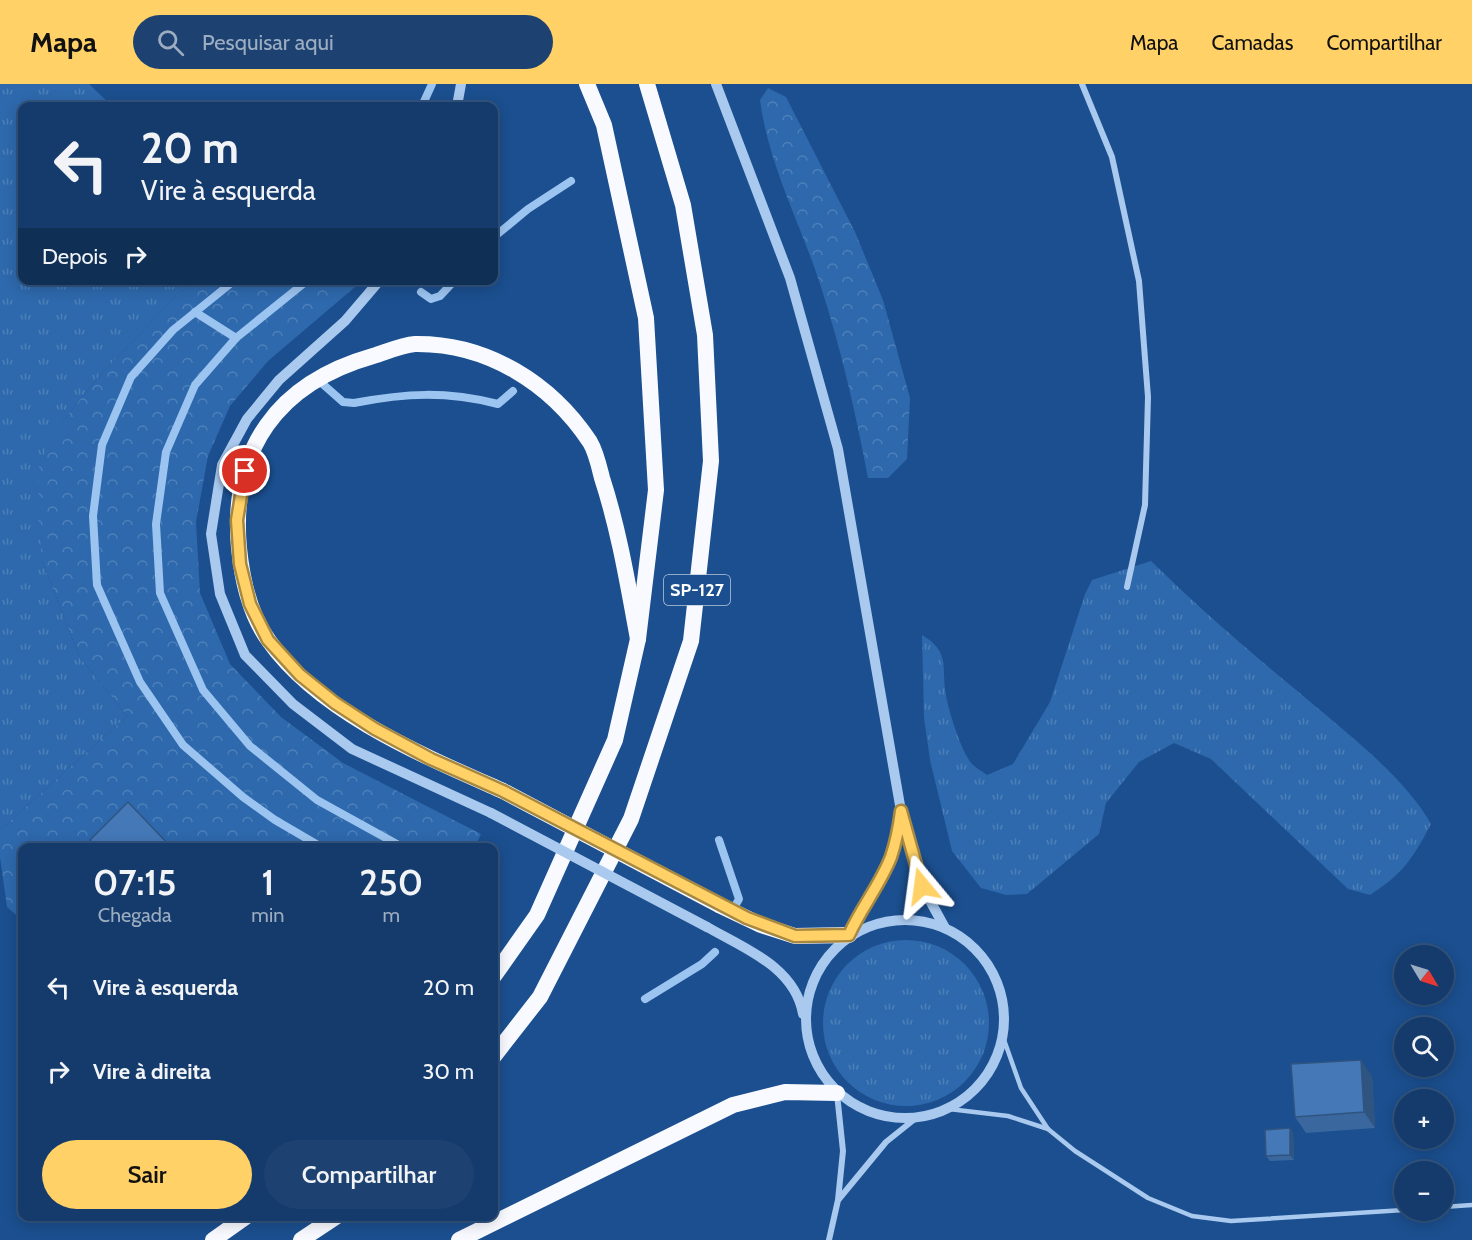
<!DOCTYPE html>
<html lang="pt">
<meta charset="utf-8">
<style>
:root{--surface:#143b6b;--page:#1d4271;--text:#f1f3f6;--muted:#9dadc1;--line:#33557e;--accent:#ffd166}
body{margin:0;font-family:Cabin,sans-serif;background:var(--page);color:var(--text);height:100vh;display:flex;flex-direction:column;font-size:22px;white-space:nowrap}
*{box-sizing:border-box;margin:0}
p{font-size:20px;color:var(--muted)}
.icon{flex:none;width:33px;height:33px;fill:none;stroke:currentColor;stroke-width:2;stroke-linecap:round;stroke-linejoin:round}
.map{position:relative;flex:1;overflow:hidden}
.details{position:absolute;left:18px;top:759px;width:480px;height:378px;display:flex;flex-direction:column;background:var(--surface);border-radius:12px;box-shadow:0 3px 15px #0003,0 0 0 2px var(--line)}
.details>*{flex:none}
.banner{position:absolute;left:18px;top:18px;width:480px;height:183px;border-radius:12px;box-shadow:0 3px 15px #0003,0 0 0 2px var(--line);background:#143b6b;color:var(--text);overflow:hidden}
.needle{width:39px;rotate:128deg}
.buttons{position:absolute;left:1394px;top:861px;display:grid;gap:12px}
.buttons a{display:grid;place-items:center;width:60px;height:60px;border-radius:50%;background:var(--surface);box-shadow:0 3px 15px #0003,0 0 0 2px var(--line);font-size:30px}
.pin{position:absolute;display:grid;place-items:center;width:51px;height:51px;color:#fff;margin:-26px;border:3px solid #fff;border-radius:50%;box-shadow:0 2px 6px #0007}
.me{position:absolute;width:66px;margin:-33px;rotate:344deg;stroke-linejoin:round;filter:drop-shadow(0 0 4px #0008)}
.turn{display:flex;align-items:center;gap:21px;height:126px;padding:0 24px;font-size:27px}
.turn .icon{width:78px;height:78px;stroke-width:2.5}
.turn b{display:block;font-size:42px;line-height:51px}
.then{display:flex;align-items:center;height:57px;padding:0 24px;background:#0003;gap:12px;font-size:22px}
.eta{display:flex;justify-content:space-evenly;align-items:center;height:102px;text-align:center}
.eta b{font-size:36px;font-weight:600;line-height:42px}
.cta{display:flex;gap:12px;margin-top:auto;padding:12px 24px}
.cta a{flex:1;height:69px;border-radius:36px;background:var(--accent);color:#111;font-size:24px;font-weight:600;line-height:69px;text-align:center}
.cta a+a{background:var(--page);color:var(--text)}
ul{padding:0;list-style:none}
li{display:flex;align-items:center;gap:18px;height:84px;padding:0 24px}
li div{flex:1}
li b{display:block;font-size:22px}
li em{font-style:normal}
header{display:flex;align-items:center;gap:36px;box-sizing:border-box;height:84px;padding:0 30px;background:var(--accent);color:#111}
header strong{font-size:28px}
nav{display:flex;gap:33px;margin-inline-start:auto;font-size:21px}
.search{width:420px;height:54px;background:var(--page);display:flex;align-items:center;gap:15px;box-sizing:border-box;padding:0 21px;border-radius:33px;color:var(--muted);font-size:22px}
.map>svg:first-child{display:block}
.grass{fill:url(#grass-tufts)}
.forest{fill:url(#forest-crowns)}
.lines{fill:none;stroke-linecap:round;stroke-linejoin:round}
.stream{stroke:#9cc4f0;stroke-width:8}
.service{stroke:#a9c9ee;stroke-width:4.5}
.minor{stroke:#a9c9ee;stroke-width:6}
.tertiary{stroke:#a9c9ee;stroke-width:10}
.trunk{stroke:#f8faff;stroke-width:16}
.tertiary-bridge{stroke:#a9c9ee;stroke-width:10}
.trunk-bridge{stroke:#f8faff;stroke-width:16}
.wall{fill:#3a679d}
.shaded-wall{fill:#305480}
.building{fill:#4478b7;stroke:#305480;stroke-width:1.5}
.route-casing{stroke:#a68842;stroke-width:15}
.route{stroke:#ffd166;stroke-width:10}
.labels{text-anchor:middle;stroke-width:6;stroke-linejoin:round;paint-order:stroke}
.shield{fill:#1b4f8f;stroke:#bbcadd;stroke-width:1.5}
.shield-label{font-size:18px;font-weight:bold;fill:#fff}
</style>
<header>
<strong>Mapa</strong>
<div class="search"><svg class="icon" aria-label="search" viewBox="0 0 24 24"><circle cx="10" cy="10" r="6"/><path d="M15 15l6 6"/></svg>Pesquisar aqui</div>
<nav><a>Mapa</a><a>Camadas</a><a>Compartilhar</a></nav>
</header>
<div class="map">
<svg width="1472" height="1156" viewBox="0 0 1472 1156">
<defs>
<pattern id="grass-tufts" width="24" height="20" patternUnits="userSpaceOnUse" patternTransform="scale(1.5)"><rect width="24" height="20" fill="#2e69ad"/><path d="M3 7l-1-3M5 7V3M7 7l1-3M15 17l-1-3M17 17v-4M19 17l1-3" fill="none" stroke="#4d80b9"/></pattern>
<pattern id="forest-crowns" width="20" height="18" patternUnits="userSpaceOnUse" patternTransform="scale(1.5)"><rect width="20" height="18" fill="#2e69ad"/><path d="M2 6a3 3 0 1 1 6 0M12 15a3 3 0 1 1 6 0" fill="none" stroke="#4d80b9"/></pattern>
</defs>
<rect width="100%" height="100%" fill="#1b4f8f"/>
<g class="grass">
<polygon points="0,0 89,0 112,22 22,22 22,196 196,197 180,208 95,297 61,339 42,477 79,572 127,632 0,746"/>
<path d="M1151 477C1197 522 1245 564 1295 605 1339 643 1403 690 1431 740 1413 774 1403 790 1370 811L1348 805 1211 675 1174 659 1139 678 1106 719 1099 750 1027 810 1006 811 981 804 952 767 930 676 924 634 922 551C951 568 941 584 946 611 949 628 961 667 972 680 976 684 983 688 987 691L1013 680 1050 618 1085 510 1092 496Z"/>
<circle cx="906" cy="939" r="83"/>
</g>
<g class="forest">
<path d="M768 4 786 13 855 148 883 216 910 314 907 375 888 394H868C856 330 841 265 821 203 801 140 769 83 760 16Z"/>
<polygon points="196,197 362,197 268,277 230,322 208,372 196,438 200,509 230,580 281,633 343,679 481,750 475,763 22,764 22,836 7,823 0,773 0,746 127,632 79,572 42,477 38,431 39,383 61,339 95,297 180,208"/>
</g>
<g class="lines">
<g class="stream">
<polyline points="422,22 432,0"/>
<polyline points="494,153 528,125 571,97"/>
<polyline points="235,196 173,246 131,293 102,361 93,432 97,501 140,598 183,661 243,713 275,736 323,764"/>
<polyline points="308,196 236,254 195,301 166,368 156,440 160,509 203,606 250,662 317,716 404,764"/>
<polyline points="421,208 431,215 440,212 455,196"/>
<polyline points="195,228 236,254"/>
<path d="M317 295 343 318 354 319C406 309 446 307 498 320L513 307"/>
<polyline points="719,756 739,815 735,822"/>
<polyline points="645,915 702,880 715,868"/>
</g>
<g class="service">
<polyline points="1003,953 1021,1004 1048,1045 1075,1067 1148,1114 1192,1132 1231,1137 1404,1126"/>
<polyline points="949,1025 1008,1032 1048,1045"/>
<polyline points="1443,1123 1472,1121"/>
</g>
<g class="minor">
<polyline points="1082,0 1112,73 1139,197 1148,313 1145,421 1127,503"/>
<polyline points="839,1115 886,1058 916,1034"/>
<polyline points="829,1156 838,1116 843,1067 837,1010"/>
</g>
<g class="tertiary">
<polyline points="716,0 790,194 838,365 901,727 922,802 945,844"/>
<polyline points="457,22 461,0"/>
<polyline points="380,196 345,237 279,296 247,335 222,381 211,450 220,510 245,571 293,620 352,665 491,729"/>
<circle cx="905" cy="935" r="99"/>
<path d="M707 843C744 864 795 883 803 930"/>
<path d="M849 851C868 807 893 781 901 731"/>
</g>
<g class="trunk">
<path d="M503 707C424 672 320 629 269 557 250 531 242 495 239 464 230 365 278 299 373 272 386 268 402 261 415 260 487 259 551 299 590 358 596 368 599 382 602 394 619 446 628 501 638 555"/>
<polyline points="719,821 761,841 795,852 849,851"/>
<polyline points="494,892 537,831 615,656 638,555 656,406 646,234 604,41 587,0"/>
<polyline points="494,972 540,913 631,735 691,557 711,377 705,251 683,121 647,0"/>
<polyline points="213,1156 247,1132"/>
<polyline points="301,1156 337,1132"/>
<polyline points="459,1156 733,1021 785,1008 837,1009"/>
</g>
<polyline class="tertiary-bridge" points="491,729 707,843"/>
<polyline class="trunk-bridge" points="503,707 719,821"/>
</g>
<g class="wall">
<polygon points="1372,992 1375,1044 1306,1049 1295,1033"/>
<polygon points="1290,1044 1293,1050 1294,1076 1270,1077 1266,1072"/>
</g>
<g class="shaded-wall">
<polygon points="1361,976 1372,992 1375,1044 1364,1028"/>
<polygon points="1290,1044 1293,1050 1294,1076 1290,1071"/>
</g>
<g class="building">
<polygon points="128,718 172,764 97,764 90,756"/>
<polygon points="1361,976 1364,1028 1295,1033 1291,980"/>
<polygon points="1290,1044 1290,1071 1266,1072 1265,1046"/>
</g>
<g class="lines">
<g class="route-casing">
<path id="route" d="M245 387 237 436 240 480 250 520 268 556 300 591 335 619 375 645 431 675 503 707 747 834 795 852 849 851C861 824 880 801 891 773 896 758 899 743 901 727L922 802"/>
</g>
<use href="#route" class="route"/>
</g>
<g class="labels">
<rect class="shield" x="664" y="491" width="66" height="30" rx="4.5"/>
<g class="shield-label">
<text x="697" y="512">SP-127</text>
</g>
</g>
</svg>
<div class="buttons">
<a><svg class="needle" viewBox="-14 -14 28 28"><path d="M0-13l5 13h-10z" fill="#e53935"/><path d="M0 13l5-13h-10z" fill="#9dadc1"/></svg></a>
<a><svg class="icon" aria-label="search" viewBox="0 0 24 24"><circle cx="10" cy="10" r="6"/><path d="M15 15l6 6"/></svg></a>
<a>+</a>
<a>−</a>
</div>
<div class="pin" style="left:245px;top:387px;background:#d93025"><svg class="icon" aria-label="arrive" viewBox="0 0 24 24"><path d="M6 21V4h12l-3 4 3 4H6"/></svg></div>
<svg class="me" style="left:922px;top:802px" viewBox="-20 -20 40 40"><path d="M0-17L14 15 0 8-14 15z" fill="#ffd166" stroke="#fff" stroke-width="4"/></svg>
<div class="banner">
<div class="turn"><svg class="icon" aria-label="left" viewBox="0 0 24 24"><path d="M17 20v-9H6M10 6l-5 5 5 5"/></svg><div><b>20 m</b>Vire à esquerda</div></div>
<div class="then">Depois<svg class="icon" aria-label="right" viewBox="0 0 24 24"><path d="M7 20v-9h11M14 6l5 5-5 5"/></svg></div>
</div>
<section class="details">
<div class="eta">
<div><b>07:15</b><p>Chegada</p></div>
<div><b>1</b><p>min</p></div>
<div><b>250</b><p>m</p></div>
</div>
<ul>
<li><svg class="icon" aria-label="left" viewBox="0 0 24 24"><path d="M17 20v-9H6M10 6l-5 5 5 5"/></svg><div><b>Vire à esquerda</b></div><em>20 m</em></li>
<li><svg class="icon" aria-label="right" viewBox="0 0 24 24"><path d="M7 20v-9h11M14 6l5 5-5 5"/></svg><div><b>Vire à direita</b></div><em>30 m</em></li>
</ul>
<div class="cta"><a>Sair</a><a>Compartilhar</a></div>
</section>
</div>
